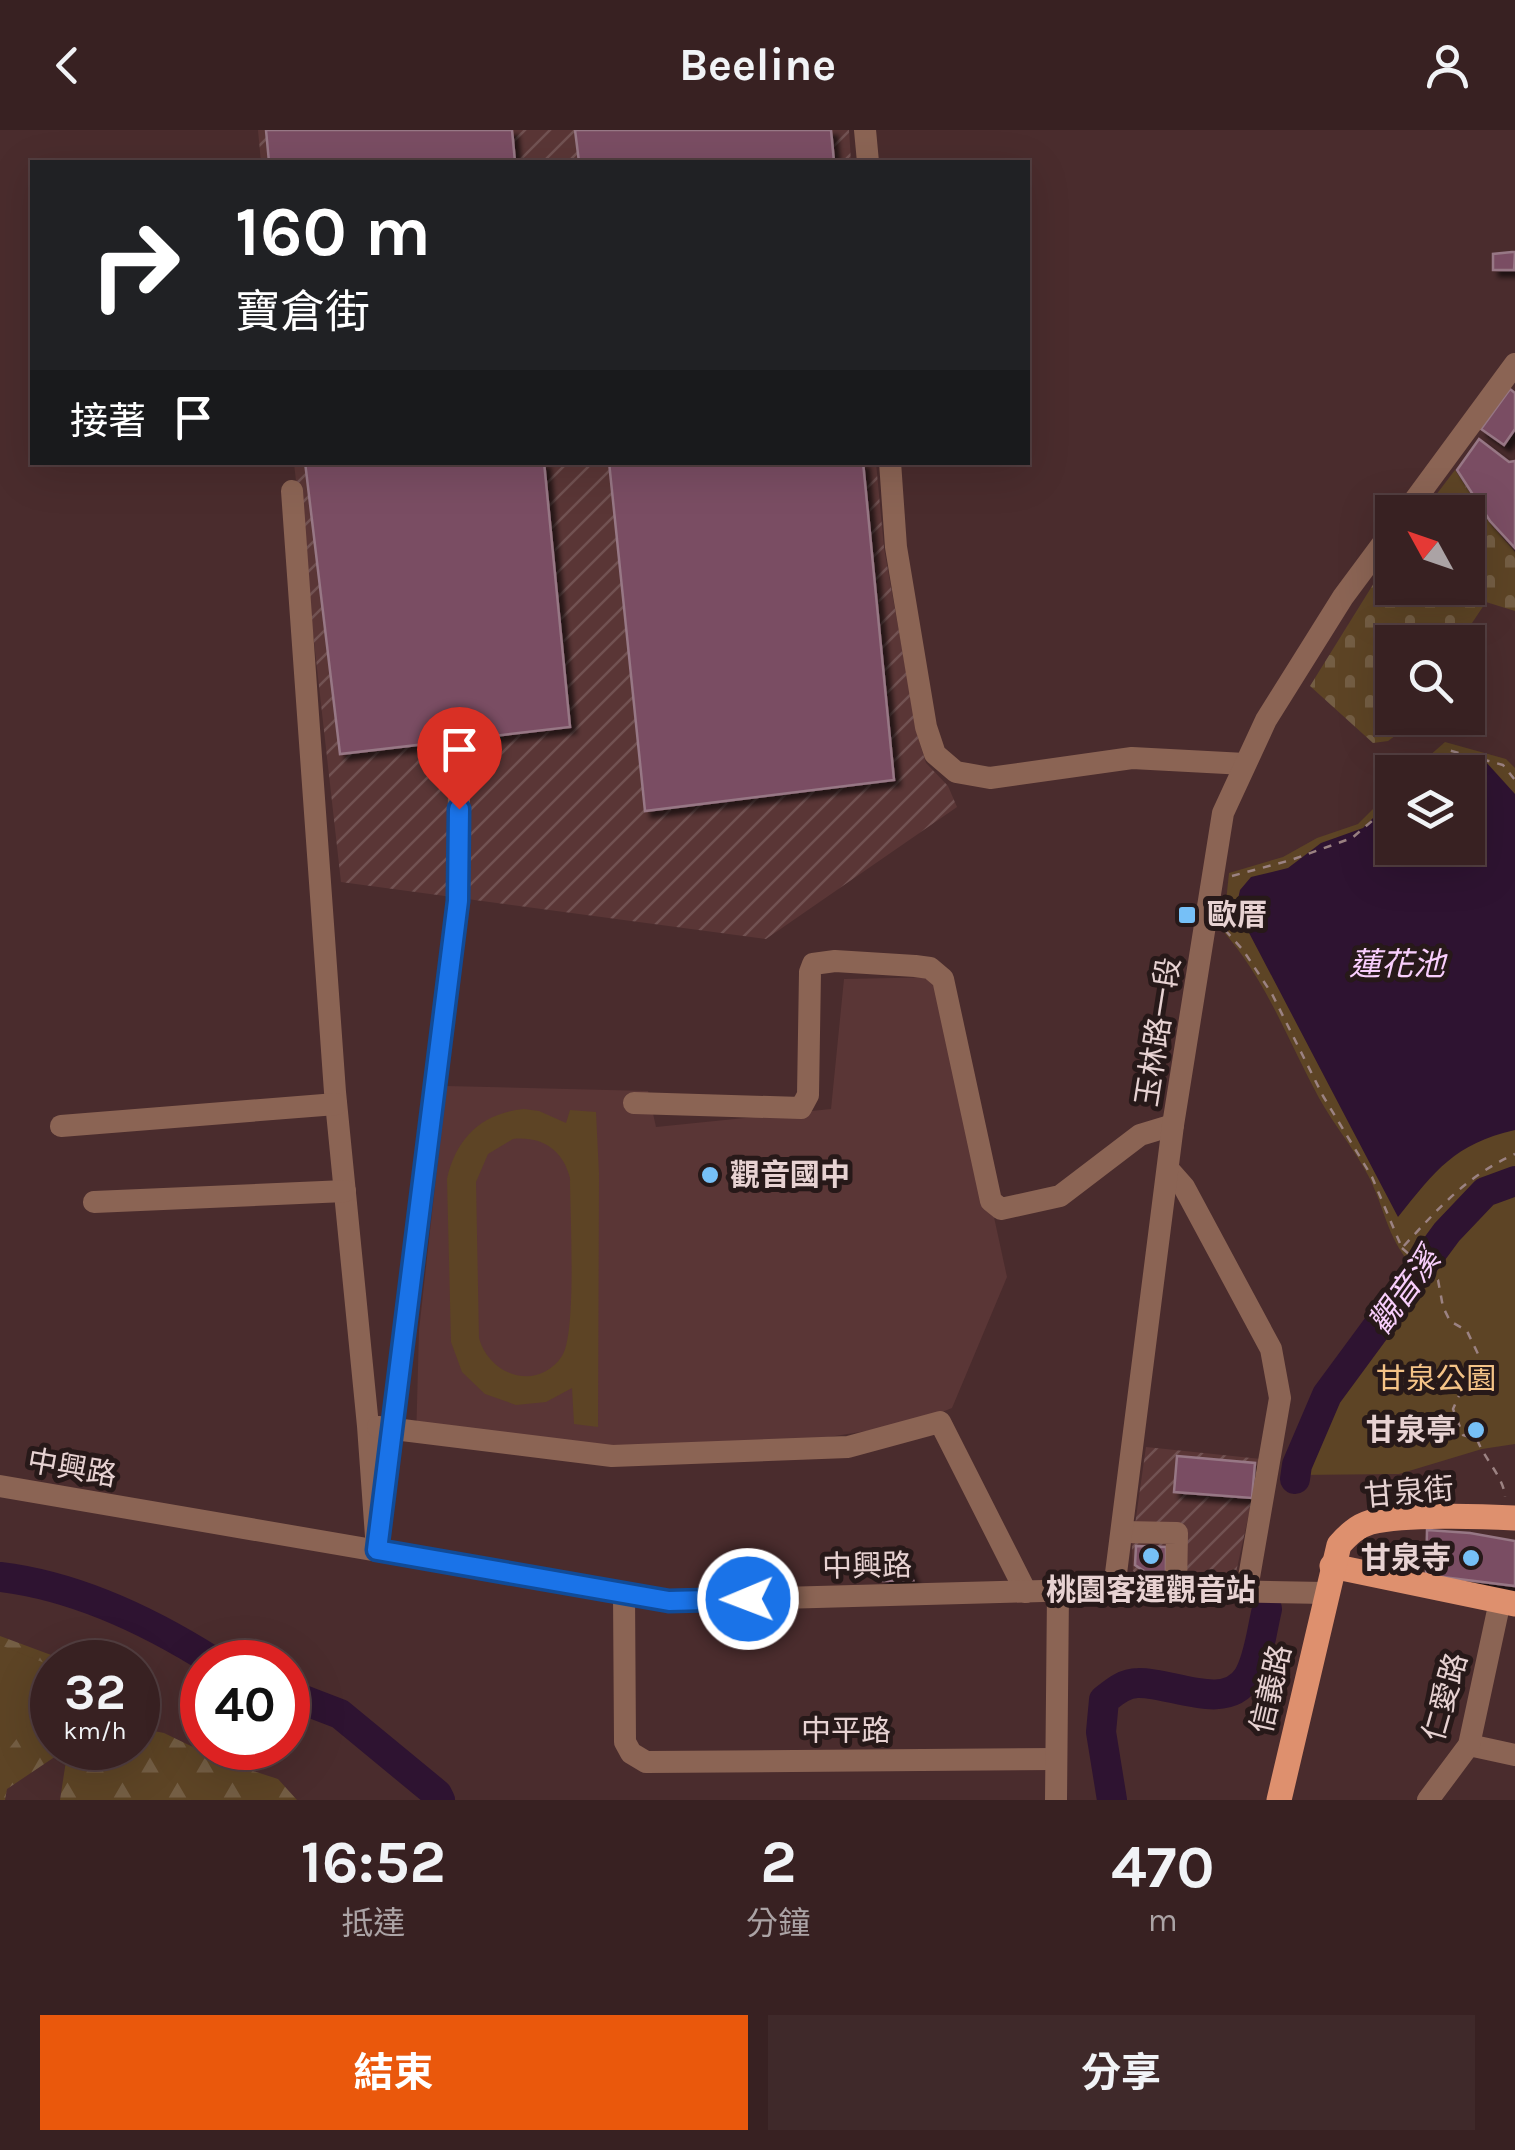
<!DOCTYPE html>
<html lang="zh-TW">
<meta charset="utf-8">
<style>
:root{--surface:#382122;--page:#3f292a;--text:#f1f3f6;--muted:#aba3a5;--line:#523e40;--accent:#ea580c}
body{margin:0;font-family:Karla,"Noto Sans TC",sans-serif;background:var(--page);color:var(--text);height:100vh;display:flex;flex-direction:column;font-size:38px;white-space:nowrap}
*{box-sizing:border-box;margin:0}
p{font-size:32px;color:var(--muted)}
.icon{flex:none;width:55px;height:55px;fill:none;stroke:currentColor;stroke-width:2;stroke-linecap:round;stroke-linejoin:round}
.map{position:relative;height:1670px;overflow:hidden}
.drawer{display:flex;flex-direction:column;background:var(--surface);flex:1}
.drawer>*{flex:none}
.top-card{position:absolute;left:30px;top:30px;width:1000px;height:305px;border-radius:0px;box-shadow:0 10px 40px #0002,0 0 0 2px var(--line);background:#202124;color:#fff;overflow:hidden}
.needle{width:65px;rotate:310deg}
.buttons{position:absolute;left:1375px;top:365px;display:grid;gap:20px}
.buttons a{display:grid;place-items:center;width:110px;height:110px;border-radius:0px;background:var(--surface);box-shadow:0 10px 40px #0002,0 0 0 2px var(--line);font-size:50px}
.speed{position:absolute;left:30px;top:1510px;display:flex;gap:20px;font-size:50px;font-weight:700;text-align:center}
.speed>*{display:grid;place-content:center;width:130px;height:130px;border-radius:50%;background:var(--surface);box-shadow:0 10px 40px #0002,0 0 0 2px var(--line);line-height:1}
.speed small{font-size:25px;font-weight:400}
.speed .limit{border:15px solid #d22;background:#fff;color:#111}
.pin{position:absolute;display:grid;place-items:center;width:85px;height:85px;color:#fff;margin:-102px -42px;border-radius:50% 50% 50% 0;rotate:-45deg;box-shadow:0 0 10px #0007}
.pin .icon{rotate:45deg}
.me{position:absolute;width:110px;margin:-55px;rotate:269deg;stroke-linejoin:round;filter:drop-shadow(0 0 8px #0008)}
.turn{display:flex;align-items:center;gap:35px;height:210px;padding:0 40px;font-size:45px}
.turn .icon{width:130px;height:130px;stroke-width:2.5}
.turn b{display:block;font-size:70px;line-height:85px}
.then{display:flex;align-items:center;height:95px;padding:0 40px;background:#0003;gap:20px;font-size:38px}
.eta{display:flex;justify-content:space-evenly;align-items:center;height:170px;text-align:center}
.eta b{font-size:60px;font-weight:700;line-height:70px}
.primary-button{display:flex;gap:20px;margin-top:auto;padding:20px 40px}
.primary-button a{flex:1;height:115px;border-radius:0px;background:var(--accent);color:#fff;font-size:40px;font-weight:700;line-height:115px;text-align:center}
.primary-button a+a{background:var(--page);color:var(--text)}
header{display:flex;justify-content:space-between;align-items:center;height:130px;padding:0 40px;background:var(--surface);font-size:45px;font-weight:700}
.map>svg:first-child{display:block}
.built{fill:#5a3636}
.industrial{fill:url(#industrial-furrows)}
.forest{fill:url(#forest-firs)}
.cemetery{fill:url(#cemetery-stones)}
.green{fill:#5d4425;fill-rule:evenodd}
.water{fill:#2e1331}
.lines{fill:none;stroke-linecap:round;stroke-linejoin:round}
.river{stroke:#2e1331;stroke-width:30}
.building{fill:#7a4e63;stroke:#977785;stroke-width:2.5;filter:url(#shadow)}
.path{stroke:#9b8282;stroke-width:2.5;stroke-dasharray:8 8;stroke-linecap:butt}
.minor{stroke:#8b6454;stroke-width:22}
.major{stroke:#de906e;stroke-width:25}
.route-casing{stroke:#114b97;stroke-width:25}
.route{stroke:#1a73e8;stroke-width:18}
.poi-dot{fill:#76c0f7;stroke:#271919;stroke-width:4}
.labels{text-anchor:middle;stroke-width:10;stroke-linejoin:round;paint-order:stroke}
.poi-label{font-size:30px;font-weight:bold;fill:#e7d2d2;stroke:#271919;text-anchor:start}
.street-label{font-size:30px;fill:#e7d2d2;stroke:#271919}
.park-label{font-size:30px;fill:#f4c387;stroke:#271919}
.water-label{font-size:32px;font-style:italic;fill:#f8cefc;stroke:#271919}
</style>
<header><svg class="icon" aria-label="back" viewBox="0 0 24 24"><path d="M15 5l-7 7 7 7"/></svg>Beeline<svg class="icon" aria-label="person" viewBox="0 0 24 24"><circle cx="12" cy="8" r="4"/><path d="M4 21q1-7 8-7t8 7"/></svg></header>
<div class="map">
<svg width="1515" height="1670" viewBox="0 0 1515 1670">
<defs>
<pattern id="industrial-furrows" width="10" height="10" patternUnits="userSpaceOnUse" patternTransform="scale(2.5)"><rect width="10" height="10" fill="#5a3636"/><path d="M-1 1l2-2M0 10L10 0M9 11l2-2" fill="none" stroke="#725252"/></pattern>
<pattern id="forest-firs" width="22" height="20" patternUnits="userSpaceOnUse" patternTransform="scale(2.5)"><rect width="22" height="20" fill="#5d4425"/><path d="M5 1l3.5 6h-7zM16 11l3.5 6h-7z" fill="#745e44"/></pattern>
<pattern id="cemetery-stones" width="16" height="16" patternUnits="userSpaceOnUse" patternTransform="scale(2.5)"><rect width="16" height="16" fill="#5d4425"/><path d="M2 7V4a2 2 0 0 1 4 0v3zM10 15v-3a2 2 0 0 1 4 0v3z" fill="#745e44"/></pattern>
<filter id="shadow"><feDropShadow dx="6" dy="6" stdDeviation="2.5" flood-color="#0009"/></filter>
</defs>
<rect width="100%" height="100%" fill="#4a2c2d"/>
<polygon class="built" points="942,847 1007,1147 952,1278 912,1294 764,1317 617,1333 416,1311 419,1200 446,956 648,961 656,997 831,979 844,849"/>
<g class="industrial">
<polygon points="258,0 849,0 851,32 261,32"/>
<polygon points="294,333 876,333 884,418 918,608 926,633 948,656 957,677 766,809 341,752"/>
<polygon points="1146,1317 1261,1329 1235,1447 1141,1447 1133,1441 1132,1416"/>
</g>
<polygon class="forest" points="0,1506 70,1532 52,1532 52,1618 138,1618 138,1598 164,1603 222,1631 278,1649 297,1670 60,1670 68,1618 7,1659 5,1670 0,1670"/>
<polygon class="cemetery" points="1455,340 1489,392 1515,422 1515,481 1486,472 1472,493 1471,525 1468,527 1468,512 1392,512 1392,588 1396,588 1400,602 1388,611 1373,613 1310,556 1392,424 1392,458 1468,458 1468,382 1423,382"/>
<g class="green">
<path d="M1445 612 1506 629 1515 638V1314L1482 1319 1399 1344 1295 1345 1327 1265 1418 1142C1387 1111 1387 1084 1369 1047 1355 1020 1334 995 1319 968 1288 911 1267 851 1223 801L1229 743 1283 727 1317 708 1358 694 1392 660V718H1468V642H1411Z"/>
<path d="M524 979 539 981 566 993 570 980 596 982 599 1044 598 1297 574 1294 572 1258 546 1272 516 1275 485 1264 462 1242 451 1212 447 1049C456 1008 482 983 524 979ZM513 1009C542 1006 563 1020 570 1048 570 1081 577 1204 562 1226 538 1262 489 1246 479 1208L476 1052 488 1024Z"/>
<polygon points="0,1515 52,1536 52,1564 0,1630"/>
</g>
<path class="water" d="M1451 624 1486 632 1515 664V1000C1454 1014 1436 1040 1398 1087L1236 778 1240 760 1251 747 1288 738 1321 713 1363 698 1392 669V718H1468V642H1419Z"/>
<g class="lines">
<g class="river">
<polyline points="1295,1349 1297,1335 1327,1265 1447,1102 1485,1062 1515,1051"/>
<path d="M0 1447C75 1456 151 1492 214 1532"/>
<polyline points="288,1564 340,1584 437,1664 440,1670"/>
<path d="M1112 1670 1101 1602 1104 1570C1114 1562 1124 1553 1138 1553 1172 1552 1225 1583 1248 1547 1259 1529 1262 1499 1267 1479"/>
</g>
</g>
<g class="building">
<polygon points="266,0 512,0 515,32 269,32"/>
<polygon points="575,0 831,0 834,32 579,32"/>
<polygon points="1512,122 1515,122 1514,140 1493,140 1493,124"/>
<polygon points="1510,259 1515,263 1515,299 1504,315 1481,299"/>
<polygon points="1479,309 1509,332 1515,331 1515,418 1490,391 1457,340"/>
<polygon points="305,332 544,332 570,597 340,624"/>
<polygon points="609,332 863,332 894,650 645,681"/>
<polygon points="1177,1326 1255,1333 1252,1368 1174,1362"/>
<polygon points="1427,1400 1470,1403 1515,1411 1515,1456 1426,1445"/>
<polygon points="1136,1416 1166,1417 1166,1442 1144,1441 1135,1435"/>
<polygon points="903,1428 913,1450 883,1451 879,1441 887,1437 885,1432 891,1429 892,1433"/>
</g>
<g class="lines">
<g class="path">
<polyline points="1429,642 1448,620 1503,635 1515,650"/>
<polyline points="1232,746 1291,730 1352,708 1392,674"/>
<path d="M1225 800 1243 820 1272 864 1323 966 1372 1047 1402 1118C1438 1079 1466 1046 1515 1024"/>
<path d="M1402 1118 1438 1150 1443 1177 1450 1191 1467 1201 1478 1224 1453 1279 1463 1305 1477 1309C1484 1329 1504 1347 1505 1367"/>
</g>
<g class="minor">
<polyline points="865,0 868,32"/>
<polyline points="890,332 896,417 926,597 935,624 956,642 990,648 1132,628 1245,634"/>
<polyline points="292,361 335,962 368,1296 377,1420"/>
<polyline points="1406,382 1515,234"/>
<polyline points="634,973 801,978 808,965 810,842 813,834 835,831 915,836 930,838 943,849 991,1071 1001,1079 1060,1066 1140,1005 1173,995"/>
<polyline points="61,996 336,974"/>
<polyline points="1169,1040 1184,1057 1271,1219 1280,1268 1247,1459"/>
<polyline points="94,1072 345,1061"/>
<polyline points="378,1297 612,1326 848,1317 940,1292 1026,1462"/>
<polyline points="0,1356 669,1471 1114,1459 1325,1463"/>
<polyline points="384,1367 458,771 459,656"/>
<polyline points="1123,1402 1177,1403 1176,1459"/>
<polyline points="1114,1459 1173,995 1223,683 1266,590 1343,467 1392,401"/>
<polyline points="624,1464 625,1612 631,1623 646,1632 1056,1629"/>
<polyline points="1469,1615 1515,1625"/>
<polyline points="1056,1670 1058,1462"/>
<polyline points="1428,1670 1469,1615 1500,1471"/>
</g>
<g class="major">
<polyline points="1332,1436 1515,1474"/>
<path d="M1279 1670 1339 1415C1348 1405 1357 1396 1371 1392 1406 1384 1478 1386 1515 1388"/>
</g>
</g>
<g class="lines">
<g class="route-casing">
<polyline id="route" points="459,679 458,771 377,1420 669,1471 748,1469"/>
</g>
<use href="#route" class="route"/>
</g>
<g class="poi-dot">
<rect x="1177" y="775" width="20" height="20" rx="5"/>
<circle cx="710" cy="1045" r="10"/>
<circle cx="1476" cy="1300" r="10"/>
<circle cx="1151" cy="1426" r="10"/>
<circle cx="1471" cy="1428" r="10"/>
</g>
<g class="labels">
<g class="poi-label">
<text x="1207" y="795">歐厝</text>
<text x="730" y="1055">觀音國中</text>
<text x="1456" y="1310" text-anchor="end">甘泉亭</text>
<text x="1451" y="1438" text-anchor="end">甘泉寺</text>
<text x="1151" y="1470" text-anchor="middle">桃園客運觀音站</text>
</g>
<g class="street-label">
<text transform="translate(1158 902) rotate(-81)" y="10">玉林路一段</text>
<text transform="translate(72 1338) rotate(10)" y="10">中興路</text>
<text transform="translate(1409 1362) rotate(-5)" y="10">甘泉街</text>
<text transform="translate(867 1436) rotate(-1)" y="10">中興路</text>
<text transform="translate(1271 1559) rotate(-77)" y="10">信義路</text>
<text transform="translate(1445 1567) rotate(-74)" y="10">仁愛路</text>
<text x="846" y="1611">中平路</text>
</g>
<g class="park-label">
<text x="1436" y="1259">甘泉公園</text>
</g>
<g class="water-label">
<text x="1397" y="845">蓮花池</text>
<text transform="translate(1404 1161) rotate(-54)" y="11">觀音溪</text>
</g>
</g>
</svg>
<div class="buttons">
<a><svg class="needle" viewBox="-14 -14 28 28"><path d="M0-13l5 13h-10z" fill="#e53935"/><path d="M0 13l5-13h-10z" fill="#aba3a5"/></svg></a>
<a><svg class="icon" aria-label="search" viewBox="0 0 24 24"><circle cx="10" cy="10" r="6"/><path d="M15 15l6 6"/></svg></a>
<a><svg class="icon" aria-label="layers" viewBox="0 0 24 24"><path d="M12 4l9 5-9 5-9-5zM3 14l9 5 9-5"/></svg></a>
</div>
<div class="speed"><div>32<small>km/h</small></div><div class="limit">40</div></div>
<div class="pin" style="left:459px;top:679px;background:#d93025"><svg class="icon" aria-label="arrive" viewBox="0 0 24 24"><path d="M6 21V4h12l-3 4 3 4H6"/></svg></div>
<svg class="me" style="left:748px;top:1469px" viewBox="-20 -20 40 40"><circle r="17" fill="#1a73e8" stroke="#fff" stroke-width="3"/><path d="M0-11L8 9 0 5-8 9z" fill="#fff"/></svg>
<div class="top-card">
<div class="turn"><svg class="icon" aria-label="right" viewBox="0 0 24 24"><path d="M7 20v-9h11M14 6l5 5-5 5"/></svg><div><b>160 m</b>寶倉街</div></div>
<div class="then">接著<svg class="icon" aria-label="arrive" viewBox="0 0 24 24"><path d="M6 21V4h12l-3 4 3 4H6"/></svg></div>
</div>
</div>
<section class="drawer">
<div class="eta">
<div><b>16:52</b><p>抵達</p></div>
<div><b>2</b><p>分鐘</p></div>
<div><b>470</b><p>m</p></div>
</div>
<div class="primary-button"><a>結束</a><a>分享</a></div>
</section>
